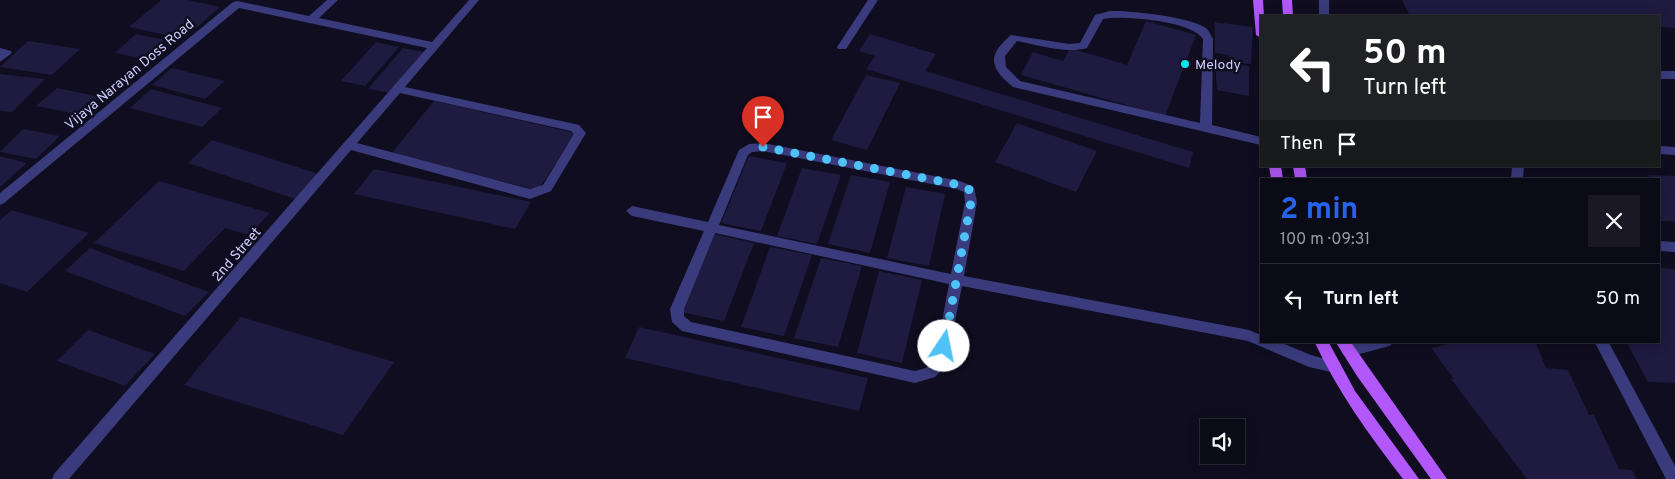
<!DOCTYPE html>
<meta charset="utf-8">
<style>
:root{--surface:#0b0a17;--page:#191824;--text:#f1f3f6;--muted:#9a9aa1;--line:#2b2b36;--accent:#2563eb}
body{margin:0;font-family:Overpass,sans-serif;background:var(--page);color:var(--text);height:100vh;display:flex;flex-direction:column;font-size:19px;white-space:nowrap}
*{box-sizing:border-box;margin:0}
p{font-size:16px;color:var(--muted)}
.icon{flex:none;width:28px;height:28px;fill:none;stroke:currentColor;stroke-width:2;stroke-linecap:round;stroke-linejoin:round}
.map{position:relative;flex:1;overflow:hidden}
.side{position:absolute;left:1260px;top:178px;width:400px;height:165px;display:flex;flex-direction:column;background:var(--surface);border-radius:0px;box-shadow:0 2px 12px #0003,0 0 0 1px var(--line)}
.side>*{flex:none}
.guide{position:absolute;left:1260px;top:15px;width:400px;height:152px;border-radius:0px;box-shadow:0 2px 12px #0003,0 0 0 1px var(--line);background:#202124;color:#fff;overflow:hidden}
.fabs{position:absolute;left:1200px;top:419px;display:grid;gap:10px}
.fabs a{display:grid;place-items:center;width:45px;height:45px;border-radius:0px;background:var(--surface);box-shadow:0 2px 12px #0003,0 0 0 1px var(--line);font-size:25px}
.pin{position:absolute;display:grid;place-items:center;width:42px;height:42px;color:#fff;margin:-51px -21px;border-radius:50% 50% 50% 0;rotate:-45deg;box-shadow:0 0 5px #0007}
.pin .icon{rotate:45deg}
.me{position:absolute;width:55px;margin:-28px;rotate:11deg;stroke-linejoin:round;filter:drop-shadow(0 0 4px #0008)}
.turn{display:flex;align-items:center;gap:18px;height:105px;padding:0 20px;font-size:22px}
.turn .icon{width:65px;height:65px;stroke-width:2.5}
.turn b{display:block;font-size:35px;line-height:42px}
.then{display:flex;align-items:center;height:48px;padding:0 20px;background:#0003;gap:10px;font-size:19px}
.round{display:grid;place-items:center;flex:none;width:52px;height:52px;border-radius:0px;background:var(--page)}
.summary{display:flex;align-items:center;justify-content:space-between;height:85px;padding:0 20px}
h1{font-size:30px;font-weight:700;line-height:38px;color:var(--accent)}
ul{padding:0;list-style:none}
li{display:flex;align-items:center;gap:15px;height:70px;padding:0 20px;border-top:1px solid var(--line)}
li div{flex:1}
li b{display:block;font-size:19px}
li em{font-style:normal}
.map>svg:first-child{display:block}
.building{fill:#1f1a3f}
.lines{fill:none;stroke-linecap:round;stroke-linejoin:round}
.minor{fill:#3a3b7c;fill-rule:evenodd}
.major{fill:#b257f9;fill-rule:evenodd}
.route{stroke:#4fc3f7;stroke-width:9;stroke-dasharray:0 16.2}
.poi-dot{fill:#08e5ee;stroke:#0f0d1f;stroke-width:2}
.labels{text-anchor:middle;stroke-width:5;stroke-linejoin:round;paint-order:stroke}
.poi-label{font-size:14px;fill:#cfccfd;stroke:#0f0d1f;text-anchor:start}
.street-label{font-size:14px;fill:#cfccfd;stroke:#0f0d1f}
</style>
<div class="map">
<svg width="1675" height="479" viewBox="0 0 1675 479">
<rect width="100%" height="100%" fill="#0f0d1f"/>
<g class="building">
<polygon points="161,0 188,0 220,7 195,29 186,27 175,37 129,27"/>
<polygon points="1402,0 1675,0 1675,28 1659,27 1659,16 1410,16"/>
<polygon points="1146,21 1196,35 1165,116 1021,75 1033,52 1063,61 1070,48 1127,65"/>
<polygon points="1215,22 1253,27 1251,64 1229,62 1229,55 1215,53"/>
<polygon points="136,34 176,42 156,61 115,53"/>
<polygon points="870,34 936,54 925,71 1193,152 1189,168 866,69 875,56 859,51"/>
<polygon points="28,41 80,49 52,75 0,67"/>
<polygon points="376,42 399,47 365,86 341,81"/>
<polygon points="403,48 425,52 391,93 368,89"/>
<polygon points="1215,62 1249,66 1249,96 1217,90"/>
<polygon points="172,68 224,81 205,99 152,85"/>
<polygon points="0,74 45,79 12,112 0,111"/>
<polygon points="866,75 900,83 867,150 831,140"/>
<polygon points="57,88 106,98 87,116 36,106"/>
<polygon points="151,89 222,108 202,127 130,108"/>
<polygon points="434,101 576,133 538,190 391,154"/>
<polygon points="1017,123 1097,151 1076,192 995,162"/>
<polygon points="23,129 60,136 36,159 0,152"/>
<polygon points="212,140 322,175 298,200 188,163"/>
<polygon points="0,156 27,163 0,187"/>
<polygon points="749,156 787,163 761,231 721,223"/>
<polygon points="802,168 841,175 817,244 777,236"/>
<polygon points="374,169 531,202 515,229 354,194"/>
<polygon points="851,175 890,182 870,253 828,244"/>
<polygon points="1648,175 1675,176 1675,221 1659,221 1659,179 1650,179"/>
<polygon points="159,181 270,213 249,235 225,228 184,271 94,243"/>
<polygon points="906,187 945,194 929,266 887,258"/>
<polygon points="12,210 89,233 27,292 0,283 0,220"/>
<polygon points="714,234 754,243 724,321 681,312"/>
<polygon points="770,247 812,255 784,336 741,327"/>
<polygon points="90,248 209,292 185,316 65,271"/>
<polygon points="821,258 862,266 838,347 794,338"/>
<polygon points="1659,268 1675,269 1675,383 1648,382 1626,341 1659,341"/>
<polygon points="879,271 922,280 902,363 857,353"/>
<polygon points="241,317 394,362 343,435 184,385"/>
<polygon points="639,327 868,378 859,411 625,358"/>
<polygon points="88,330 155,354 125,386 57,361"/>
<polygon points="1461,341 1535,341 1546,368 1568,370 1589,415 1594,415 1619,469 1632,470 1637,479 1527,479 1451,379 1454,379 1431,348"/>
</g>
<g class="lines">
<g class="minor">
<path d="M327 0H338L319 18 432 42 469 0H479L405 87 575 124 579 125 586 133 551 191 530 199 351 150 69 479H52L54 474 427 48 239 8 4 203 0 205V193L233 2 237 1 309 16ZM400 93 571 131 574 134 543 185 530 189 357 143Z"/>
<polygon points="868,0 878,0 846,49 838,49 837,47"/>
<rect x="1319" y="0" width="10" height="16"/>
<path d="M1110 11C1128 10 1194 17 1207 29 1209 31 1211 36 1213 39L1212 125 1261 137V145L1013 87C989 68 987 55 1011 35L1069 44 1080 43 1095 15ZM1110 18C1131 17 1191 21 1203 39L1200 123 1020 81 1006 67 1005 56 1017 41C1039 45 1065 54 1087 48L1103 19Z"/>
<polygon points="0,48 11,51 12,53 0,62"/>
<rect x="1659" y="71" width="16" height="8"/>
<path d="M763 143 960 181 974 187 977 202 964 276 1249 330 1261 335V341H1277L1311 355 1336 362 1338 366 1336 370 1331 372 1309 367 1248 341 962 286 946 366 935 377 915 383 682 331 672 322 670 309 704 231 632 216 626 211 632 206 708 222 739 150 749 144ZM763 151 957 189 964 192 965 202 951 274 719 225 748 155 752 152ZM715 233 949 284 935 359 926 368 915 371 691 322 684 316V309Z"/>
<polygon points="1659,146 1675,147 1675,155 1659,154"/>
<polygon points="1512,166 1524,166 1523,179 1511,179"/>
<polygon points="1659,241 1675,242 1675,252 1659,251"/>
<polygon points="1363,341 1393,341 1391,345 1386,347 1348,357 1343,355 1341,351 1343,347"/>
<polygon points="1594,341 1608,341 1675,466 1675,479 1666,479"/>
</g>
<g class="major">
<polygon points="1253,0 1263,0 1264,16 1261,16 1261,38 1256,35"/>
<polygon points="1282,0 1292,0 1293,16 1283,16"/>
<polygon points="1269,166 1281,166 1283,179 1271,179"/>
<polygon points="1293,166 1305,166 1307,179 1295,179"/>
<path d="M1314 341H1328L1355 391 1419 479H1403C1369 435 1338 392 1314 341Z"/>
<polygon points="1335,341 1350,341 1447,479 1431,479 1357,376"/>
</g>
</g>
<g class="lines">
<polyline class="route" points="763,147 960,185 970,190 971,202 944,346"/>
</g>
<circle class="poi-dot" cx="1185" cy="64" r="5"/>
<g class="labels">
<g class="poi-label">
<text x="1195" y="69">Melody</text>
</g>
<g class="street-label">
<text transform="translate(129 74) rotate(-40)" y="5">Vijaya Narayan Doss Road</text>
<text transform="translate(236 254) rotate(-49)" y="5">2nd Street</text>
</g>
</g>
</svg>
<div class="fabs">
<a><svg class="icon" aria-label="sound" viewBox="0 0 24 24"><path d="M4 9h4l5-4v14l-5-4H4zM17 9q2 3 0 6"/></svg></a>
</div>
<div class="pin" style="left:763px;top:147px;background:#d93025"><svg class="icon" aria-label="arrive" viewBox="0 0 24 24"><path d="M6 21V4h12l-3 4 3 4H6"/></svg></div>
<svg class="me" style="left:944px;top:346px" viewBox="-20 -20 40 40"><circle r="19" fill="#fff"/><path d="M0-13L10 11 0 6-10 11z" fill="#4fc3f7"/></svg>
<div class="guide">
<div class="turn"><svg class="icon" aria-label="left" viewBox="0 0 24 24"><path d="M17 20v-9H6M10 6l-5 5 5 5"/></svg><div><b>50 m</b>Turn left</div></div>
<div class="then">Then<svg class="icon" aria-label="arrive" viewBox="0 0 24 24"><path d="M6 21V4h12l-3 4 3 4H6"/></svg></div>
</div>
<section class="side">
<div class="summary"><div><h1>2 min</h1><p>100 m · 09:31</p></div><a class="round"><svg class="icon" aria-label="close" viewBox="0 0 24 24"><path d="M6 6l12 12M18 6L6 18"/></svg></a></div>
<ul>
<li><svg class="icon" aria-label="left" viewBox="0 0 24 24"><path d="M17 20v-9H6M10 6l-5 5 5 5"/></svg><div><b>Turn left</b></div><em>50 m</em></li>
</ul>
</section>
</div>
